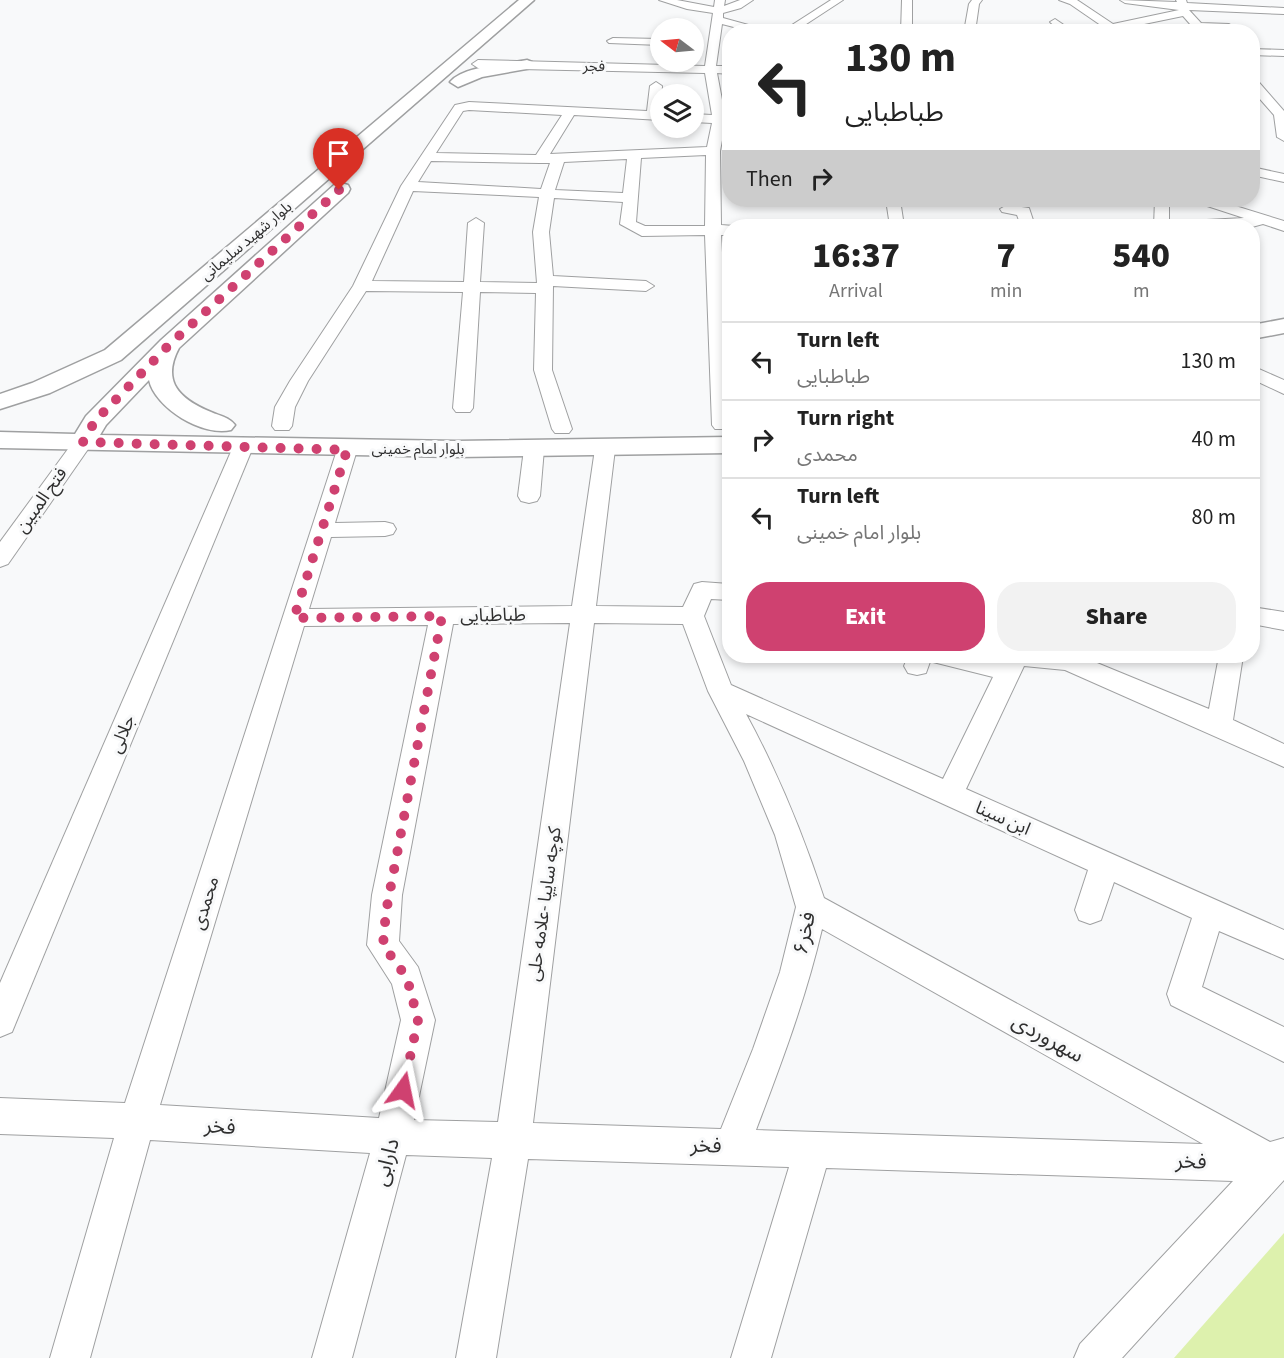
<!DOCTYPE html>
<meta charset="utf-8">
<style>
:root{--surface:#fff;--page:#f2f2f2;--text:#222;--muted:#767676;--line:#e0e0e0;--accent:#cf4170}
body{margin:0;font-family:"Source Sans 3","Noto Sans Arabic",sans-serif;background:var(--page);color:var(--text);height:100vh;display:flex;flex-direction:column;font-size:22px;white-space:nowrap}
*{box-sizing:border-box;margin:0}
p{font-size:20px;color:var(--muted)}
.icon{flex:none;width:33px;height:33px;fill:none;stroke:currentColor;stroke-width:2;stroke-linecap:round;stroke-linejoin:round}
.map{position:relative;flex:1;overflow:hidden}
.panel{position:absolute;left:722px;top:219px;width:538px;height:444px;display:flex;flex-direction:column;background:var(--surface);border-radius:24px;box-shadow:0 3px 9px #0003}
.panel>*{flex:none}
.banner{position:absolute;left:722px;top:24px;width:538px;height:183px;border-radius:24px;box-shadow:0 3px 9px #0003;background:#fff;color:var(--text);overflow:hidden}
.needle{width:39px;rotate:286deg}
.buttons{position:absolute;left:650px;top:18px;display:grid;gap:12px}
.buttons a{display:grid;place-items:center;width:54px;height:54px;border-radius:50%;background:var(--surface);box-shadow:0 3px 9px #0003;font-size:30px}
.pin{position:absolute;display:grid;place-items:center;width:51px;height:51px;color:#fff;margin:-62px -26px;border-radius:50% 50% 50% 0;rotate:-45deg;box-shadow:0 0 6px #0007}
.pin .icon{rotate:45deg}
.me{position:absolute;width:66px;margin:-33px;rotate:12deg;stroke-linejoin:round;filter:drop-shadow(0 0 4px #0008)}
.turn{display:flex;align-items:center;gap:21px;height:126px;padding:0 24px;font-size:27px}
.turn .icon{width:78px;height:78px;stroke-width:2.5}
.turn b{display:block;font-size:42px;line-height:51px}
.then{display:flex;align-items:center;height:57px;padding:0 24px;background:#0003;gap:12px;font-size:22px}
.eta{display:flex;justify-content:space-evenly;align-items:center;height:102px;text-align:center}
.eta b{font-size:36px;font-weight:800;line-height:42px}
.primary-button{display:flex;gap:12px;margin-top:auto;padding:12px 24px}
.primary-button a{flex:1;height:69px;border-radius:24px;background:var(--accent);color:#fff;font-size:24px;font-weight:800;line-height:69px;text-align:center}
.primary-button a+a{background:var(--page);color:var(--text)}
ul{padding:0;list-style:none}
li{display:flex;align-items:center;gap:18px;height:78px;padding:0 24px;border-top:2px solid var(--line)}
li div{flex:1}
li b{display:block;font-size:22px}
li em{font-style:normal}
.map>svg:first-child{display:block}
.green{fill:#ddf1ad}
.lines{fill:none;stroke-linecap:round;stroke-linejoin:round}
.minor-casing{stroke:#9fa0a1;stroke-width:2}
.major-casing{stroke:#9fa0a1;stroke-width:3}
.minor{fill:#fff;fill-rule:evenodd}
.major{fill:#fff;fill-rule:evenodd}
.route{stroke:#cf4170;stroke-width:10;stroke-dasharray:0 18}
.labels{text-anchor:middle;stroke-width:6;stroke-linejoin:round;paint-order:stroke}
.far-street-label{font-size:15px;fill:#2f2f2f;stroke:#f8f9fa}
.street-label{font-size:18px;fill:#2f2f2f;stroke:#f8f9fa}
.near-street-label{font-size:21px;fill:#2f2f2f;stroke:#f8f9fa}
</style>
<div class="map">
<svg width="1284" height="1358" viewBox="0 0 1284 1358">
<rect width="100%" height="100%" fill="#f8f9fa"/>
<polygon class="green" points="1284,1233 1284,1358 1174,1358"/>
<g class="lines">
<g class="minor-casing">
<g id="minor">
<path d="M659 0H677L714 7 715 0H725L724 6 740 0H753L741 8 723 13V18L774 32H753L722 24 716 66H729V74L717 73 725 116H729V124H725L720 151 721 225 734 226H729V235H721L729 374V429H715L712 425 705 235 642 236 620 224 623 202 554 198 549 232 553 276 646 281 654 286 646 291 553 286 552 370 572 429 569 433H555L552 429 534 370 536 293 480 292 473 408 470 412H456L453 408 463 292 366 291 308 381 295 407 292 426 289 430H275L272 426 275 407 290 381 353 286 401 186 455 105 469 102 647 111 650 86 656 82 662 86 660 120 574 115 550 154 707 147 712 123 693 122V114L712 115 705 73 478 68 472 64 478 60 705 66 713 13 687 9ZM469 110 562 115 536 155 436 153 463 111ZM706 155 705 226H645L636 222 641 158ZM627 159 623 193 555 190 564 162ZM431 161 540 163H550L541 189 418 182ZM413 191 539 197 533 232 537 283 480 282 484 223 476 218 468 223 464 282 372 281Z"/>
<polygon points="831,0 843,0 794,32 781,32"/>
<polygon points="902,0 912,0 912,32 901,32"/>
<polygon points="972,0 982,0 979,4 975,32 964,32 969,4"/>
<polygon points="1059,0 1077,0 1113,24 1179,10 1125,3 1120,0 1177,2 1176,0 1186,0 1187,3 1284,8 1284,14 1189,10 1201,23 1229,24 1234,27 1229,30 1197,32 1183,16 1120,29 1122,32 1085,32 1102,26 1070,4"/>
<polygon points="1055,19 1074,32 1061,32 1050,22"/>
<polygon points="613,38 660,39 660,45 609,43 607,41"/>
<polygon points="1252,49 1284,50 1284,56 1252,55"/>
<polygon points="1252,78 1256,79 1284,111 1284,141 1277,137 1274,115 1252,90"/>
<polygon points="1252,167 1284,174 1284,182 1252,175"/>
<polygon points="886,200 900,200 904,226 890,226"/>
<polygon points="1155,200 1169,200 1169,226 1154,226"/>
<polygon points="1196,200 1216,200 1284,221 1284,231 1263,224 1252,227 1181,226 1183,223 1188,221 1244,218 1198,203"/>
<polygon points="1007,205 1029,208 1035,226 1021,226 1017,215 1002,212 1000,209"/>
<polygon points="1252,366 1284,380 1284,394 1252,379"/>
<polygon points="83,436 90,438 93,442 8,564 0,567 0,542 76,438"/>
<polygon points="243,441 250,443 253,447 12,1032 0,1037 0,983 233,447 236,443"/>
<polygon points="534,443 541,445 544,449 540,496 537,501 529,503 521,501 518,496 524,449 527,445"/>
<path d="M605 443 612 445 615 449 596 606 683 607 694 584 702 582 729 584V600L711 599 704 616 731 685 943 779 993 677 933 662 931 659 926 673 917 675 908 673 904 666 908 656H981L1002 660 1004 656H1080L1209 709 1219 656H1243L1233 720 1284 744V767L1065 670 1024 666 966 789 1284 930V959L1219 931 1202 987 1284 1027V1062L1171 1005 1167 994 1192 918 1114 882 1101 920 1090 924 1079 920 1075 910 1088 870 746 714C778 773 803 834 824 898L1270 1142 1284 1138V1180L1122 1358H1074L1080 1344 1233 1181 826 1168 771 1358H731L789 1167 528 1159 496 1358H456L492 1158 406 1155 352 1358H312L370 1153 150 1140 90 1358H50L114 1138 0 1134V1098L125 1103 337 450 340 446H354L357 450 335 523 385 522 393 524 396 529 393 534 385 536 331 537 309 609 572 606 595 449 598 445ZM570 623 498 1122 414 1120 435 1020 418 967 399 941 402 895 453 624ZM594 623 683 624 708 691 744 761 775 835 796 907 780 972 753 1049 721 1129 533 1123ZM428 625 372 895 367 945 392 984 401 1020 379 1118 160 1105 304 626ZM822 929 1203 1144 756 1130C781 1064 806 998 822 929Z"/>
<polygon points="1252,607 1284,612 1284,630 1252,624"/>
</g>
</g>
<g class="major-casing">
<g id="major">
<polygon points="519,0 534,0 121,360 50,393 0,409 0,394 32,383 105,350"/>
<path d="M527 60 532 62 535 65 532 68 482 77 458 87 450 82C463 66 507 64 527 60Z"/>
<path d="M341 183 348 185 350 189 348 193 179 348C161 382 180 399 211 412 220 416 229 417 235 425L231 430C203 437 155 408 149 380L106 425 100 435 456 441 729 437V453L456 457 0 448V432L75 434 86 416 161 340 334 185Z"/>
<polygon points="1284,319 1284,333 1252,339 1252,325"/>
</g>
</g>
<use href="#minor" class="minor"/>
<use href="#major" class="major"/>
</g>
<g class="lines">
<polyline class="route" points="339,190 169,345 95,421 83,442 347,450 294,618 442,616 386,912 383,945 407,978 418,1020 403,1090"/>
</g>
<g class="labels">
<g class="far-street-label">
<text transform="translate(594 66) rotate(1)" y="5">فجر</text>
<text transform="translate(246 241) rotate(-40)" y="5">بلوار شهید سلیمانی</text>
<text x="418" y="454">بلوار امام خمینی</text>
</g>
<g class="street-label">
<text transform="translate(41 500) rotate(-55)" y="6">فتح المبین</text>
<text transform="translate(493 615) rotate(-1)" y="6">طباطبایی</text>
<text transform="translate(122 734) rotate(-67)" y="6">جلالی</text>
<text transform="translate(1003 818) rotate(24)" y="6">ابن سینا</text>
<text transform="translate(205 903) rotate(-73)" y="6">محمدی</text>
<text transform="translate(544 904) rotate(-82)" y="6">کوچه سایپا -علامه حلی</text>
</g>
<g class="near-street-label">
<text transform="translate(804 933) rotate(-79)" y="7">فخر۶</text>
<text transform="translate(1048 1038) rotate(29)" y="7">سهروردی</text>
<text transform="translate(220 1126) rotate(4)" y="7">فخر</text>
<text transform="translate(706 1145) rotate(2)" y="7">فخر</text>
<text transform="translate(1191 1161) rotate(2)" y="7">فخر</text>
<text transform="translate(386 1162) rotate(-75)" y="7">دارابی</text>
</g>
</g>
</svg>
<div class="buttons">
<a><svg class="needle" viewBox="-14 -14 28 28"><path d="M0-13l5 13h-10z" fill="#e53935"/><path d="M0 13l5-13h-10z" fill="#767676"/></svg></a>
<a><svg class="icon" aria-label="layers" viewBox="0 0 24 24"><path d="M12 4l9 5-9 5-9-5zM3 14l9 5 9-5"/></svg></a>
</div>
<div class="pin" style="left:339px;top:190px;background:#d93025"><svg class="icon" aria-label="arrive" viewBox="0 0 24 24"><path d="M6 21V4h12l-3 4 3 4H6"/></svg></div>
<svg class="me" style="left:403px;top:1090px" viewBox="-20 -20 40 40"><path d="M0-17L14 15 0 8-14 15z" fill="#cf4170" stroke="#fff" stroke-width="4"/></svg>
<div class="banner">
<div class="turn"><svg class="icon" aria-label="left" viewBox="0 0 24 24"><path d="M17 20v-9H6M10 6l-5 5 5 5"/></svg><div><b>130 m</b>طباطبایی</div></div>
<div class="then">Then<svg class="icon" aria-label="right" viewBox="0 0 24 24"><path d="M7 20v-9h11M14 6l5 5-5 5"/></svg></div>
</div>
<section class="panel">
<div class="eta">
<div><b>16:37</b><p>Arrival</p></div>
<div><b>7</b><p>min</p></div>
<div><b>540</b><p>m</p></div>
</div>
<ul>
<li><svg class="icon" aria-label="left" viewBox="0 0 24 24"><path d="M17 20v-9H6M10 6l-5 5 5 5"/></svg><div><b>Turn left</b><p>طباطبایی</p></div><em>130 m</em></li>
<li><svg class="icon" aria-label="right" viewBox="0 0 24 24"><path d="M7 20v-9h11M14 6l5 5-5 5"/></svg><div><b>Turn right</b><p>محمدی</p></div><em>40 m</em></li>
<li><svg class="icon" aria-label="left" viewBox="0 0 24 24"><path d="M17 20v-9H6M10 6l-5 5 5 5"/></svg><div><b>Turn left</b><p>بلوار امام خمینی</p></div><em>80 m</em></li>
</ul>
<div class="primary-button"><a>Exit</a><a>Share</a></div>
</section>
</div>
